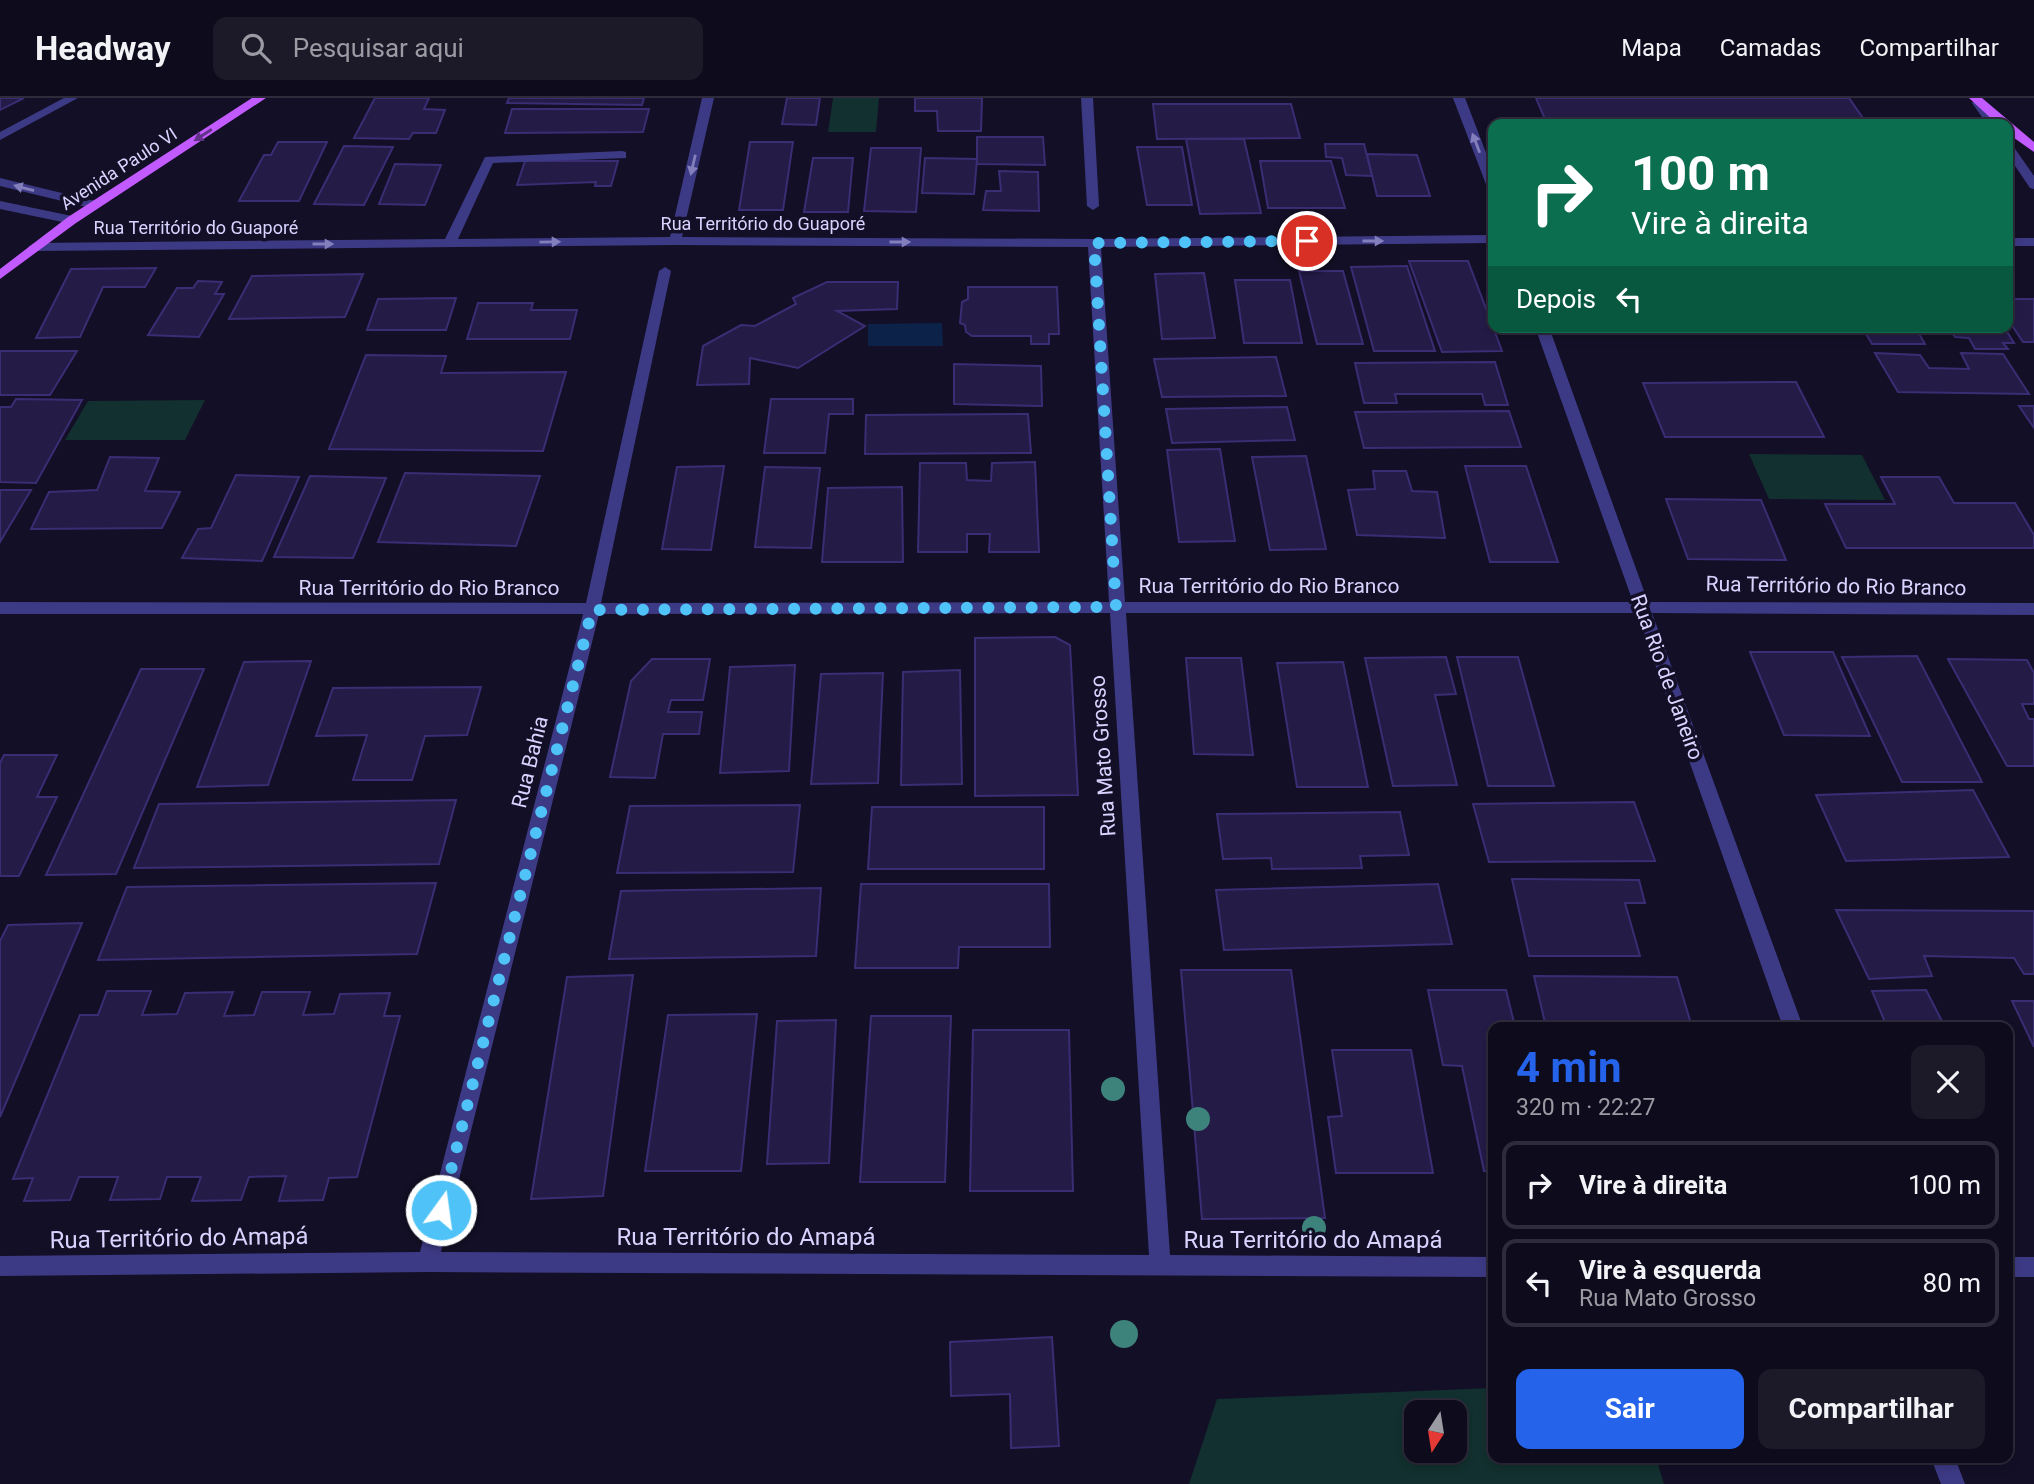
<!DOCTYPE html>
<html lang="pt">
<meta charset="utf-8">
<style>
:root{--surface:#0e0b1c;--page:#1c1929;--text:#f1f3f6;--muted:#9b9ba3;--line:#2e2b3b;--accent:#2563eb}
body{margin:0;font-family:Roboto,sans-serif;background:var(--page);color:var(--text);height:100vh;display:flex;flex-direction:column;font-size:26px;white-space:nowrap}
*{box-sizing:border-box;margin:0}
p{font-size:23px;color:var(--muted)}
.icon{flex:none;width:38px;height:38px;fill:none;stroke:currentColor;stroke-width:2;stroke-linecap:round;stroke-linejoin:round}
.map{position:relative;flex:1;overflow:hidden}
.sheet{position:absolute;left:1488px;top:924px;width:525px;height:441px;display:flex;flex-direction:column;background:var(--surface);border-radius:14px;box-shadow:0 4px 10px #0003,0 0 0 2px var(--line)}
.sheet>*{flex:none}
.top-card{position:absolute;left:1488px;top:21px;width:525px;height:214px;border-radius:14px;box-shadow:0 4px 10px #0003,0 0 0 2px var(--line);background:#0b6e4f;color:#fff;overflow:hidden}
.needle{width:46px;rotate:192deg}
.tools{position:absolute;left:1404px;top:1302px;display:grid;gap:14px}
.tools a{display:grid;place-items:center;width:63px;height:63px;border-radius:14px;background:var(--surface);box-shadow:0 4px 10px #0003,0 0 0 2px var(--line);font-size:35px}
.pin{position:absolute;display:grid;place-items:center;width:60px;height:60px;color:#fff;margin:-30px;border:4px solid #fff;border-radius:50%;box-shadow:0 2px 7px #0007}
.me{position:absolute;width:77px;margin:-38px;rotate:14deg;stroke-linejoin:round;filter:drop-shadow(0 0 5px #0008)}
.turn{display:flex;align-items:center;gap:24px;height:147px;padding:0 28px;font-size:32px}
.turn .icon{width:91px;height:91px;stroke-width:2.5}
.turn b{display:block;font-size:49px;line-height:60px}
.then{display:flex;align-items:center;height:66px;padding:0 28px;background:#0003;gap:14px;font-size:26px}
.round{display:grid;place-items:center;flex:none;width:74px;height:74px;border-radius:14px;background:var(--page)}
.overview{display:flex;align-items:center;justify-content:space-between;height:119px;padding:0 28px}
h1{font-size:42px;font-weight:700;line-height:52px;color:var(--accent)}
.cta{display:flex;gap:14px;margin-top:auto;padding:14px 28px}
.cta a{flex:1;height:80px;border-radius:14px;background:var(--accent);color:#fff;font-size:28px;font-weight:700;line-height:80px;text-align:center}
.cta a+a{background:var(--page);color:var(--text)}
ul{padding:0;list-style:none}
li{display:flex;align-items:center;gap:21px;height:88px;margin:0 14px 10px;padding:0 14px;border:4px solid var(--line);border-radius:14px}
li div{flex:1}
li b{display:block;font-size:26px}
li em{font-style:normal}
header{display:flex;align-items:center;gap:42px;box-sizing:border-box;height:98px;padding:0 35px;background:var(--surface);border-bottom:2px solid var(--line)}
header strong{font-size:33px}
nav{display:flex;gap:38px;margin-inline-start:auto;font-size:24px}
.search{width:490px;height:63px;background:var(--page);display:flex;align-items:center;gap:18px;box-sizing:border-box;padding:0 24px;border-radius:14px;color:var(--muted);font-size:26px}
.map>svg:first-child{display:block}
.green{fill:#12302f;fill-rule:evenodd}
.water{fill:#0c2248}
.building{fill:#241b47;stroke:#3b2d73;stroke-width:2}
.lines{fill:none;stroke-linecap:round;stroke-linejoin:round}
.minor{fill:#3d3a85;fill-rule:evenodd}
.major{fill:#c25bff;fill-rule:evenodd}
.tree{fill:#3d827b}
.oneway{fill:#623188}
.oneway2{fill:#837fbc}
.route{stroke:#4fc3f7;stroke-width:12;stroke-dasharray:0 21.6}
.labels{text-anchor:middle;stroke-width:7;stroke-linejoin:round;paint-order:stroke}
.far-street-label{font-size:18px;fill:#d9d4ff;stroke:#130f26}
.street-label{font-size:21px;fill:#d9d4ff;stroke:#130f26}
.near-street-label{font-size:24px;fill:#d9d4ff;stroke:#130f26}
</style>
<header>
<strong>Headway</strong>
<div class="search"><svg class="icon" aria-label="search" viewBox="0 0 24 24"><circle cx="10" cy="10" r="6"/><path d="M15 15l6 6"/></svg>Pesquisar aqui</div>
<nav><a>Mapa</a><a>Camadas</a><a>Compartilhar</a></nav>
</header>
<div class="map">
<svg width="2034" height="1386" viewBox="0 0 2034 1386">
<rect width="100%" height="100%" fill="#130f26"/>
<g class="green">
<polygon points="833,0 879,0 876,34 828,34"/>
<polygon points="205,302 185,342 65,342 88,303"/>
<polygon points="1749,356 1862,357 1885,402 1769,401"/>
<path d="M1493 1290V1360H1656L1664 1386H1189L1217 1301ZM1416 1314H1454V1353H1416Z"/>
</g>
<polygon class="water" points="942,225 943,248 868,248 868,226"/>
<g class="building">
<polygon points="0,0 24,0 0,12"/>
<polygon points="375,0 429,0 424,11 445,12 436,35 413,35 409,41 354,40"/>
<polygon points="509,0 644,0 642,7 507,5"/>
<polygon points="787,0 820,0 816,27 782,26"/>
<polygon points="915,0 982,0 981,33 938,33 937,13 915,13"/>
<polygon points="1536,0 1849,0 1867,26 1547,26"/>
<polygon points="1153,6 1291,6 1300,40 1157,41"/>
<polygon points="512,11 649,11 643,34 505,35"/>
<polygon points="977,39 1043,39 1045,67 977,66"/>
<polygon points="1186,41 1244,41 1261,115 1200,116"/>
<polygon points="278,44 327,44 299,103 239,103 264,57 271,57"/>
<polygon points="750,44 793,44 783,112 739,112"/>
<polygon points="1325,46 1364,46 1372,78 1346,77 1342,60 1326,59"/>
<polygon points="344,48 393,49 364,107 314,106"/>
<polygon points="1137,49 1182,49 1192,107 1147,107"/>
<polygon points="871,50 921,50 916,114 864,113"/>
<polygon points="1367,56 1417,57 1430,98 1377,98"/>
<polygon points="813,60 853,60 848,114 804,114"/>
<polygon points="925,60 977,61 974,96 922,95"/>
<polygon points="525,63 618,63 611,88 595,88 596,84 517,87"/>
<polygon points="1260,63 1331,63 1345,110 1268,110"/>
<polygon points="395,66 441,67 425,107 379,106"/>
<polygon points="999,73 1038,74 1039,113 983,112 986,93 1001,93"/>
<polygon points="1409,163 1468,163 1502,253 1442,254"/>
<polygon points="1407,168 1435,253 1374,253 1351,169"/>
<polygon points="156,170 145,189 103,189 80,239 36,240 71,171"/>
<polygon points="1299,173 1343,173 1363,246 1317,246"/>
<polygon points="1204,175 1215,240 1162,241 1155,176"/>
<polygon points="363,176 345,219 229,221 252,178"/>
<polygon points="1235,182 1290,182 1302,245 1244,245"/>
<polygon points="198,183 222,184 215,196 224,196 199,239 148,237 177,190 193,190"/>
<polygon points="827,184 898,184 897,211 837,213 865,228 798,270 750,260 749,286 697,287 703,248 741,227 755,228 796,206 793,200"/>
<polygon points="968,189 1057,189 1059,236 1049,236 1049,246 1031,246 1031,238 972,238 966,234 965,227 960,225 962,204 968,201"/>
<polygon points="456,200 446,232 367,232 378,201"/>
<polygon points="2007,201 2034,201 2034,244 2023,244 2007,220"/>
<polygon points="478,205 533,205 531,212 577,212 570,241 467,241"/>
<polygon points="1709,229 1738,229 1741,236 1713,236"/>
<polygon points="1862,229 1915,229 1925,246 1872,246"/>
<polygon points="1948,229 2004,229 2014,245 2003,245 2008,251 1975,251 1969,240 1955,239"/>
<polygon points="0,253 77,253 50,297 0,297"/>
<polygon points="1875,255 1920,257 1929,270 1969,271 1961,255 2003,256 2029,296 1898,294"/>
<polygon points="366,257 446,258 441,275 566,274 543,353 329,351"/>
<polygon points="1276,259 1286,298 1162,299 1154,261"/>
<polygon points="1495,264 1508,307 1485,307 1482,296 1395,296 1397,305 1364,305 1355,265"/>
<polygon points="954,266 1041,268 1042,308 954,306"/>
<polygon points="1796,284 1824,339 1665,339 1643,285"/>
<polygon points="16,301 82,302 36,385 0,384 0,309 11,309"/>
<polygon points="771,301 853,301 853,316 829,316 825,355 764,355"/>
<polygon points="2019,308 2034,308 2034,330"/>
<polygon points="1287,309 1295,342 1172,345 1166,311"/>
<polygon points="1509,313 1521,349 1364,350 1355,314"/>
<polygon points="1028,316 1031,355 865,356 866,317"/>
<polygon points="1220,351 1235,443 1179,444 1167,352"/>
<polygon points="1306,358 1326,451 1270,452 1252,359"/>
<polygon points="110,359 159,360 145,393 180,394 162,430 31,431 49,394 97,392"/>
<polygon points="1035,364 1039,454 989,454 990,436 967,436 967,454 918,454 920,365 966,365 967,382 991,383 992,365"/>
<polygon points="724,368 711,452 662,451 677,369"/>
<polygon points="1465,368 1526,368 1558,464 1490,464"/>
<polygon points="765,369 820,370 811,450 755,449"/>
<polygon points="1373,373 1406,373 1412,393 1437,394 1445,440 1357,437 1348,392 1375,391"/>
<polygon points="405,375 540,378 516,448 378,444"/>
<polygon points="236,377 299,379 262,463 182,460 198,431 211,430"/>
<polygon points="310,378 386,380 353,460 274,459"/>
<polygon points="1881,379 1939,379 1954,405 2015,405 2034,437 2034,450 1846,450 1825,406 1895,406"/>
<polygon points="902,389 903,464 822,464 828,390"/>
<polygon points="0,392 31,392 0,444"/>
<polygon points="1666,401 1761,402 1786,462 1688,461"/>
<polygon points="1055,539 1070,547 1078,697 975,698 975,540"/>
<polygon points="1750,554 1833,554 1870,638 1784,637"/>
<polygon points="1917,558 1982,684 1902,684 1842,559"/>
<polygon points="1446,559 1456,596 1435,597 1457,687 1393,688 1365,560"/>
<polygon points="1457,559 1518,559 1554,688 1488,688"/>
<polygon points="1186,560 1241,560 1253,657 1194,656"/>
<polygon points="652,561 710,561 703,602 671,602 668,614 702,614 699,636 663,636 655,680 610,679 631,583"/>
<polygon points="1948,561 2027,562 2034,575 2034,606 2022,606 2029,621 2034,621 2034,668 2007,668"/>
<polygon points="311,563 268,687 197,689 244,564"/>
<polygon points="1343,564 1368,689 1297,689 1277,565"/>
<polygon points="795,567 789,673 720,675 730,569"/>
<polygon points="141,571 204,571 116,776 46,777"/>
<polygon points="960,572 962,686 901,687 903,574"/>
<polygon points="883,575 878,685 811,686 821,576"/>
<polygon points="481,589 467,637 425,638 412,682 353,682 367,637 316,638 333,590"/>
<polygon points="4,657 57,657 37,699 57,699 19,778 0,778 0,665"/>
<polygon points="1973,692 2009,759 1846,763 1816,697"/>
<polygon points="456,702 439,766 134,770 159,706"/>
<polygon points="1634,704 1655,763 1489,764 1473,706"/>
<polygon points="800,707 793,774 617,775 630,708"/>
<polygon points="872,709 1044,709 1044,771 868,771"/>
<polygon points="1400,714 1409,757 1360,758 1362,770 1272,771 1271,760 1223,761 1217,716"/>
<polygon points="1512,781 1639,782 1645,805 1625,805 1640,858 1529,858"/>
<polygon points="436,785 417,856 98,862 127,789"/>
<polygon points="861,786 1049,786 1050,849 959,849 958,870 855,870"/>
<polygon points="1438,786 1452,846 1224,852 1216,792"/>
<polygon points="821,790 816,858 609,861 621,793"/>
<polygon points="1836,812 2034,813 2034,876 2024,876 2014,860 1924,858 1932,878 1869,881"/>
<polygon points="82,825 0,1019 0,843 8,827"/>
<polygon points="1181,872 1291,872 1325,1120 1202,1121"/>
<polygon points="633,877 603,1098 531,1101 567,879"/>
<polygon points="1534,878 1677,879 1692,929 1546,929"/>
<polygon points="1428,892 1506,892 1515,929 1493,929 1493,1073 1484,1073 1462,968 1443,967"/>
<polygon points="1926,892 1945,929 1887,929 1872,893"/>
<polygon points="107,893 151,893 142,917 177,916 185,895 233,894 224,918 254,917 262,894 310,894 303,917 334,916 340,896 390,895 384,918 400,918 357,1079 329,1080 323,1102 279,1103 286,1078 249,1079 241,1102 192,1103 201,1079 167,1079 160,1101 110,1102 118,1079 79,1079 70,1102 24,1103 33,1080 13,1081 80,917 98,917"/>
<polygon points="2012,903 2034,903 2034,949"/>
<polygon points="757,916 741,1073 645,1073 668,917"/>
<polygon points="871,918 951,918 945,1084 860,1084"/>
<polygon points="836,922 829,1065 767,1066 777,923"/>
<polygon points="973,932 1069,932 1073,1093 970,1093"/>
<polygon points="1332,952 1411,952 1433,1075 1336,1075 1328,1019 1342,1018"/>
<polygon points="1052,1239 1059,1348 1011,1350 1010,1296 951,1298 950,1244"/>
</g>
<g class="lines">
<g class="minor">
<polygon points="64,0 78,0 0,42 0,34"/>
<path d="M702 0H714L682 139 1094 141 1493 137V145L1101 149 1125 504H1633L1535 229H1549L1648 504 2034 505V517L1652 515 1803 929H1783L1637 515H1126L1170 1157 1493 1159V1179L428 1174 0 1178V1158L420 1154 583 516H0V504L586 505 659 173 665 169 671 173 601 505 1109 504 1088 149 675 147 34 153 28 149 34 145 445 141 485 59 622 53 626 54V60L493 65 458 141 670 139ZM1110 515 1149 1157 441 1154 599 516Z"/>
<polygon points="1081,0 1093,0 1099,108 1093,112 1087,108"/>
<polygon points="1453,0 1465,0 1493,73 1493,93 1487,89"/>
<polygon points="1974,3 1982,3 1999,26 1987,26 1972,5"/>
<polygon points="2007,44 2011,45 2034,78 2034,91 2030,90 2007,56"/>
<polygon points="0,80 99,104 101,107 95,111 0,88"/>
<polygon points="0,103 72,118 78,122 72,126 0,111"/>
<rect x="2007" y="140" width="27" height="8"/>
<rect x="2007" y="1159" width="27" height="20"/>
<polygon points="1931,1360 1955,1360 1965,1386 1941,1386"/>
</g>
<g class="major">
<polygon points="252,0 266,0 76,125 0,181 0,171 68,119"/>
<polygon points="1969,0 1982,0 2034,44 2034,54 2007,35 2007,26 1997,26"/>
</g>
</g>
<g class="tree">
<circle cx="1113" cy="991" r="12"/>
<circle cx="1198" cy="1021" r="12"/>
<circle cx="1314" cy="1130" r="12"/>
<circle cx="1124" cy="1236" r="14"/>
</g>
<defs><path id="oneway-solid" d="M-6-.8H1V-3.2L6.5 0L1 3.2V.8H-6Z" transform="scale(1.75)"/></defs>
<use class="oneway" href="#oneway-solid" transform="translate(203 37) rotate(147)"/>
<g class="oneway2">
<use href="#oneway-solid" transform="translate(1476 45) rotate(-111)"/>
<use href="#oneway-solid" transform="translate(693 67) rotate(103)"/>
<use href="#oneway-solid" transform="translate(24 90) rotate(-165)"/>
<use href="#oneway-solid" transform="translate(1373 143)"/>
<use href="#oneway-solid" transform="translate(550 144) rotate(-1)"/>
<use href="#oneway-solid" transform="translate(900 144)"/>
<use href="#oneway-solid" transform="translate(323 146)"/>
</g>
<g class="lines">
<polyline class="route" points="441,1112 592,512 1116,509 1094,145 1307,143"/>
</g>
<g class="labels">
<g class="far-street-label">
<text transform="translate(119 71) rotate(-33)" y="6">Avenida Paulo VI</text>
<text x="763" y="132">Rua Território do Guaporé</text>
<text x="196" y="136">Rua Território do Guaporé</text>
</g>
<g class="street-label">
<text x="1269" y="495">Rua Território do Rio Branco</text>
<text transform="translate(1836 488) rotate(1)" y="7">Rua Território do Rio Branco</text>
<text x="429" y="497">Rua Território do Rio Branco</text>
<text transform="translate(1667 579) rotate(70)" y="7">Rua Rio de Janeiro</text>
<text transform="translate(1103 658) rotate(-94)" y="7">Rua Mato Grosso</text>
<text transform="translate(530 664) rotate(-76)" y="7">Rua Bahia</text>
</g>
<g class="near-street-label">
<text x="746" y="1147">Rua Território do Amapá</text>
<text transform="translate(179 1140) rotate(-1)" y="8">Rua Território do Amapá</text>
<text x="1313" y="1150">Rua Território do Amapá</text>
</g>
</g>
</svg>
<div class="tools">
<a><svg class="needle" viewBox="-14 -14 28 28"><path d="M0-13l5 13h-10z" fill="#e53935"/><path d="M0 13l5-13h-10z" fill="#9b9ba3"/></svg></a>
</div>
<div class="pin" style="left:1307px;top:143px;background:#d93025"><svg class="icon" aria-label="arrive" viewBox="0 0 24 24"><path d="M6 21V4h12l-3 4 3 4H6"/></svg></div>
<svg class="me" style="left:441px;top:1112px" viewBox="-20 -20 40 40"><circle r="17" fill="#4fc3f7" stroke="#fff" stroke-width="3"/><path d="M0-11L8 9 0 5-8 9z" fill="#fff"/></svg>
<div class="top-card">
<div class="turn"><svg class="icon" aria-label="right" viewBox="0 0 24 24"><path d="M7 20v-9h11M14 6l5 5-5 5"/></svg><div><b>100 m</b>Vire à direita</div></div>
<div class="then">Depois<svg class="icon" aria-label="left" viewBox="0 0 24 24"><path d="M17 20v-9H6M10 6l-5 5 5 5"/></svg></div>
</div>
<section class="sheet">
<div class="overview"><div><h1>4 min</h1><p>320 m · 22:27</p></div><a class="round"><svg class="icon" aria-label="close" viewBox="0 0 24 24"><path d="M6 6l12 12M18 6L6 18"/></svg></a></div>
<ul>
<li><svg class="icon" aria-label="right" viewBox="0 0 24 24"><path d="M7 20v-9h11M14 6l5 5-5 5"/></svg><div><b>Vire à direita</b></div><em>100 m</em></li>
<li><svg class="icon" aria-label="left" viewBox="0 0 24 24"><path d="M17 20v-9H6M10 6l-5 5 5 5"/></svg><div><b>Vire à esquerda</b><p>Rua Mato Grosso</p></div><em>80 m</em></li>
</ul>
<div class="cta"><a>Sair</a><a>Compartilhar</a></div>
</section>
</div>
